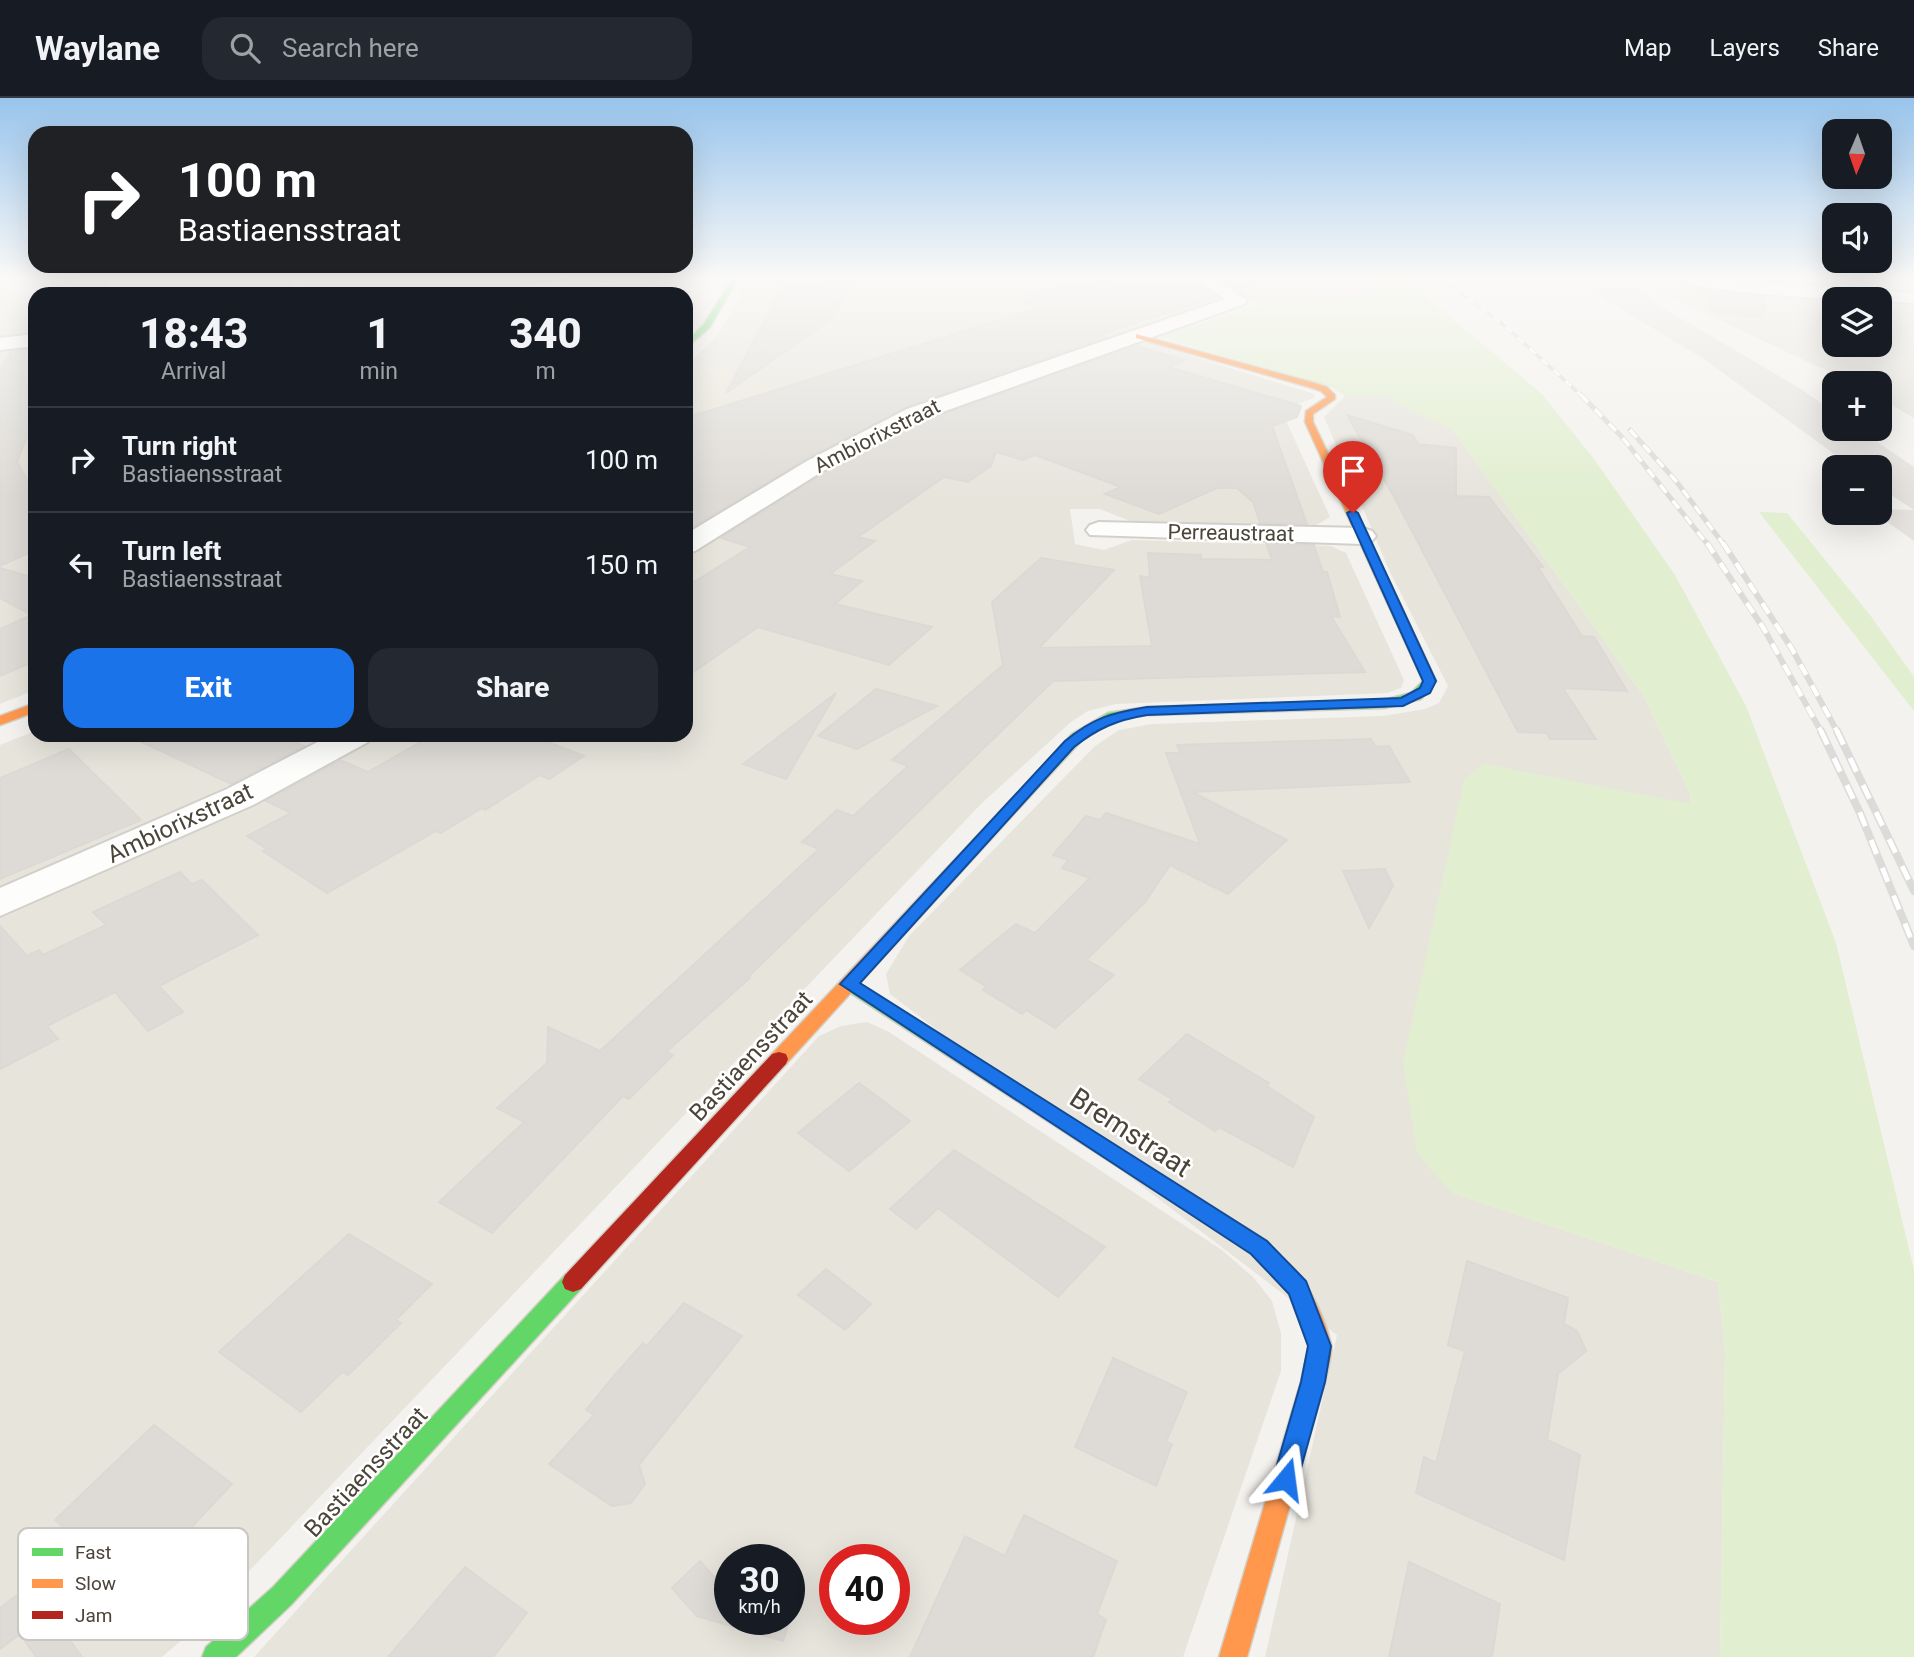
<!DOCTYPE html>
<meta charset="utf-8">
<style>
:root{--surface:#171b24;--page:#242831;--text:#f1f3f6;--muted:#9ea1a6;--line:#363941;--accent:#1a73e8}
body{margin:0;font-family:Roboto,sans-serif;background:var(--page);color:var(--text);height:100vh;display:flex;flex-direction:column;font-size:26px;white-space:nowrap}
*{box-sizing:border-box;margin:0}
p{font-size:23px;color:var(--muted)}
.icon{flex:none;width:38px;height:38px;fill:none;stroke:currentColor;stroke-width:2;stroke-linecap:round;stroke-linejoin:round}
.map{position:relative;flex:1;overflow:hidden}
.sheet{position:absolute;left:28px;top:189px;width:665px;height:455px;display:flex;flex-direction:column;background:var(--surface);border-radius:21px;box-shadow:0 7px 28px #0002}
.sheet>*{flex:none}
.guide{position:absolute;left:28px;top:28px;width:665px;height:147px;border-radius:21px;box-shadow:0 7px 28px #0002;background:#202124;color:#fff;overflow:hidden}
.needle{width:46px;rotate:182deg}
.controls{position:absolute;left:1822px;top:21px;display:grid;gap:14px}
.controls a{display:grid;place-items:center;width:70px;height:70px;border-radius:14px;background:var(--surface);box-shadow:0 7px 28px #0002;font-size:35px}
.speed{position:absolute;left:714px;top:1446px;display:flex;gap:14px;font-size:35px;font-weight:700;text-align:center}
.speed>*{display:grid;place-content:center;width:91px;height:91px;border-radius:50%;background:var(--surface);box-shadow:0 7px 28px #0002;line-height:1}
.speed small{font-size:18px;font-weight:400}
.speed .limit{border:10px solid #d22;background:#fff;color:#111}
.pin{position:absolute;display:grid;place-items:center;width:60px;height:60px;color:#fff;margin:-72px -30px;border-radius:50% 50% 50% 0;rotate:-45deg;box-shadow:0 0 7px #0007}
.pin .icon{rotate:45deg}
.me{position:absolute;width:77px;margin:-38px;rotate:16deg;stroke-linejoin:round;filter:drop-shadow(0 0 5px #0008)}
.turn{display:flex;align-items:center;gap:24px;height:147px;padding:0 35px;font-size:32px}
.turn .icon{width:91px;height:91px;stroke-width:2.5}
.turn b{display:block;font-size:49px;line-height:60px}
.eta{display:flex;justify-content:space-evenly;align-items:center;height:119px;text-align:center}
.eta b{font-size:42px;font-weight:800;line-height:49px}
.action{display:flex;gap:14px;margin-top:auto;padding:14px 35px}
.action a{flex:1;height:80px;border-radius:21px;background:var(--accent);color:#fff;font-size:28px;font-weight:800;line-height:80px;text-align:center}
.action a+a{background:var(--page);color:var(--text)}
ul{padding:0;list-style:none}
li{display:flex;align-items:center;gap:21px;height:105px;padding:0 35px;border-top:2px solid var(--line)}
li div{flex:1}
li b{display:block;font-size:26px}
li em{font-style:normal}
header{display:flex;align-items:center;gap:42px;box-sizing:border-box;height:98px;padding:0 35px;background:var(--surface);border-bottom:2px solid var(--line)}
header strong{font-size:33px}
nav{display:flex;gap:38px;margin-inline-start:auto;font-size:24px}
.search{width:490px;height:63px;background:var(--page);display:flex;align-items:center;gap:18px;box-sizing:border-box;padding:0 24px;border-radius:21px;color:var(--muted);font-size:26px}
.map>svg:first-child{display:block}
.residential{fill:#e7e4dc;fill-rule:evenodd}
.industrial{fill:#e6e2de}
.education{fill:#eae5da}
.green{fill:#e1eecf}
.parking{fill:#e6e3df}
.building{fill:#dedbd6;stroke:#dcd9d4;stroke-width:2}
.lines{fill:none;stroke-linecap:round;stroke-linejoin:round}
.street-casing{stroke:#d2d0cb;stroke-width:4}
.fast-casing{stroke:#d3cfc5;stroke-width:3}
.slow-casing{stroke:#d3cfc5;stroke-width:3}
.jam-casing{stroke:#d3cfc5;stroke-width:3}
.street{fill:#fdfdfc;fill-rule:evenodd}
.fast{fill:#63d668;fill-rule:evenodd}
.slow{fill:#ff974d;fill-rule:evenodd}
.jam{fill:#b3261e;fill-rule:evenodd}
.rail-far3-casing{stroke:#dbdbda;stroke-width:3.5}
.rail-far2-casing{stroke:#dbdbda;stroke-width:5}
.rail-far1-casing{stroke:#dbdbda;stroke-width:6}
.rail-casing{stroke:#dbdbda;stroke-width:8}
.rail-far3{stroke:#fff;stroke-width:2.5;stroke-dasharray:8;stroke-linecap:butt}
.rail-far2{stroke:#fff;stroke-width:3.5;stroke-dasharray:10;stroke-linecap:butt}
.rail-far1{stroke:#fff;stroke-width:4.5;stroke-dasharray:12;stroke-linecap:butt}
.rail{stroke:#fff;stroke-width:5;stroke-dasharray:15;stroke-linecap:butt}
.route{fill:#1a73e8;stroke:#114b97;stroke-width:2}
.labels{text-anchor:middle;stroke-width:5;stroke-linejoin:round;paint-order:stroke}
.far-street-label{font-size:21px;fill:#4b4439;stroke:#fff}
.street-label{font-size:24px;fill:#4b4439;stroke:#fff}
.near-street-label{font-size:28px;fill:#4b4439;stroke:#fff}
.key{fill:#fff;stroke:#c9c7c4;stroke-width:2}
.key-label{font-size:19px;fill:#4b4439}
</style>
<header>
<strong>Waylane</strong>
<div class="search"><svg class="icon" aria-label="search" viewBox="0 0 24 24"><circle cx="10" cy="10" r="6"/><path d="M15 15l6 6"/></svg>Search here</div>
<nav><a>Map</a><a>Layers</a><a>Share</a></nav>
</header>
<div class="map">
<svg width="1914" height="1559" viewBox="0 0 1914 1559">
<rect width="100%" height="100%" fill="#f4f2ee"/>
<g class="residential">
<polygon points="0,181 106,181 96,196 35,196 35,238 0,242"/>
<polygon points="135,181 289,181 283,196 125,196"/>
<polygon points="313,181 595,181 460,196 310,196"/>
<polygon points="645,181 714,183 686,221 686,196 507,196"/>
<polygon points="749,181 1196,181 1232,202 919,306 861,333 752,282 689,265 718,237"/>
<polygon points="1212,181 1371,181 1385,193 1264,209"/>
<path d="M1632 181H1679L1701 186 1914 203V320L1880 300V285H1853ZM1834 201H1880V247H1834Z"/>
<polygon points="1699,181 1914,181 1914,198 1724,186"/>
<polygon points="1133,244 1149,245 1315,296 1313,300 1290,309 1284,318 1330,419 1315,428 1130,423 1100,411 1070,411 1075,446 1104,452 1132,442 1331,448 1346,455 1404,582 1401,590 1387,595 1116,606 1088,613 1071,624 982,705 190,1535 162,1559 0,1559 0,820 224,719 381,637 686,637 686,457 851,355 912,324"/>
<polygon points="35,245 35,592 0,606 0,249"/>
<polygon points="1345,298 1388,298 1453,332 1643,597 1690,695 1691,707 1483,666 1452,1095 1718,1184 1725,1255 1720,1559 1265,1559 1337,1237 890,896 886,876 909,838 1095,648 1119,632 1152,626 1383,618 1425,611 1439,605 1448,588 1390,474 1324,319"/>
<polygon points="35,633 35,637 332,637 166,719 0,789 0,647"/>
<path d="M867 924 889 934 1222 1152 1254 1180 1272 1203 1281 1235V1273L1183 1559H254L819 938 841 928ZM730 1461H789V1521H730ZM835 1461H894V1521H835Z"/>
</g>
<polygon class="industrial" points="1880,411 1914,412 1914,443 1875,415 1880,415"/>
<polygon class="education" points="689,265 752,282 861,333 788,372 686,330 686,267"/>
<g class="green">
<polygon points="1371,181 1405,181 1542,296 1594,361 1675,477 1746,608 1836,845 1914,1172 1914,1559 1720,1559 1725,1255 1718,1184 1452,1095 1417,1055 1403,965 1464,682 1483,666 1691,706 1690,695 1643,597 1453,332 1392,303 1388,298 1345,298 1333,290 1159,239 1255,207 1264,209 1384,193"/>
<polygon points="1759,414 1787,415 1870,517 1914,579 1914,613"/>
</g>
<polygon class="parking" points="1573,182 1620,182 1638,185 1665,211 1801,291 1834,314 1834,331 1858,331 1914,369 1914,412 1880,390 1880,369 1852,369 1704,261"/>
<g class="building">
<polygon points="795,181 850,184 833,220 726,295 782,189"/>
<polygon points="1119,181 1192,181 1217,199 1098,237 1107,239 906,309 806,361 691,430 686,429 686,320 1044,208 1026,206 1026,194"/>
<polygon points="1219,181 1249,181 1250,188 1237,192"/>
<polygon points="1701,190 1765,199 1763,219 1714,215"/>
<polygon points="1136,248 1185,262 1169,269 1301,308 1297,319 1272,328 1307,426 1260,425 1253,404 1237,390 1217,390 1159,416 1105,396 1121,389 1035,357 1023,362 996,354 991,368 968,384 944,379 858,439 875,443 830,476 862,483 835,506 932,529 889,567 758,529 686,579 686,489 750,449 721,440 824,375 924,323"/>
<polygon points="35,251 35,319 17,364 35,395 35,452 0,468 0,272 12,253"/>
<polygon points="1347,317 1413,337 1418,346 1456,350 1456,398 1489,399 1543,469 1538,469 1582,538 1594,539 1627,593 1563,590 1596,641 1550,641 1547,635 1518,634 1393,397"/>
<polygon points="1266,445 1314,447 1323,474 1327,474 1340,519 1331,518 1365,574 1053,583 748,879 750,880 666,954 673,957 629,1001 623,998 492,1135 439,1104 524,1024 497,1010 547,965 548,929 600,953 819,751 802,744 837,712 853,718 908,668 892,662 1003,567 992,504 1041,460 1114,472 1039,550 1152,548 1140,478 1150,480 1148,455 1201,457 1201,461 1272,462"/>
<polygon points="0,470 35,480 35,563 0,578 0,531 32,517 0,500"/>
<polygon points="876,591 937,608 857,651 818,638"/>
<polygon points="836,595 786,681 743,666"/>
<polygon points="127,637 278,637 304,648 231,686"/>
<polygon points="433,637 530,637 584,658 549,681 540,677 485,712 482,710 441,735 436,733 327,795 263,753 267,751 247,738 291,715 266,703 340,662 368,674"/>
<polygon points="1371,641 1376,649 1389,648 1410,684 1192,694 1287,742 1228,796 1170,767 1145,804 1086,862 1114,877 1055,930 1026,912 1022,916 983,892 987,889 960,872 1016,826 1035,835 1090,780 1062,770 1068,762 1053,757 1086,718 1100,722 1106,715 1200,746 1166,655 1180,655 1177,647"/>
<polygon points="69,651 141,722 0,781 0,680"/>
<polygon points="1385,771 1393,788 1369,830 1343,773"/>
<polygon points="180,774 192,786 202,782 258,837 159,888 183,914 148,933 115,894 47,928 58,941 0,971 0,828 27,858 39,852 43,857 106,827 93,814"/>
<polygon points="1187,936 1269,985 1267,988 1314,1019 1293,1069 1219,1029 1215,1033 1169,1004 1172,1001 1139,981"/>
<polygon points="859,985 910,1023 849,1073 798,1035"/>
<polygon points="954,1052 1105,1149 1058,1199 938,1110 916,1131 890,1111"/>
<polygon points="349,1136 432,1186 396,1222 401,1225 375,1251 348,1277 342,1274 301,1314 219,1254"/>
<polygon points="1467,1163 1568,1200 1564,1226 1577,1233 1586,1253 1558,1276 1547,1342 1580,1357 1564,1462 1416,1395 1424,1359 1436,1365 1465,1253 1448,1247"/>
<polygon points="826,1171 871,1206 845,1232 798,1197"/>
<polygon points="684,1205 742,1238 639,1367 645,1386 631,1405 612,1408 549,1366 594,1317 586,1312 614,1278 643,1245 647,1248"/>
<polygon points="1113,1260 1187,1294 1166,1344 1172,1346 1156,1388 1075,1349"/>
<polygon points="154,1327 232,1386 135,1489 55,1422"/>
<polygon points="1024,1417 1117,1463 1097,1516 1106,1522 1093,1559 910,1559 965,1438 1005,1458"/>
<polygon points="700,1463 730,1497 730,1521 789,1521 789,1500 796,1502 783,1543 697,1518 672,1490"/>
<polygon points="1409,1464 1500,1506 1492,1559 1389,1559"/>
<polygon points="465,1469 527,1515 493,1559 388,1559"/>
<polygon points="42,1478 59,1505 49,1513 82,1559 36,1559 20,1536 0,1551 0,1510"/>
</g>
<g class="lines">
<g class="street-casing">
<g id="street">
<polygon points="109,181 125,181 115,196 99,196"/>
<polygon points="291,181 307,181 303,196 287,196"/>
<polygon points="576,181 626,181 618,186 530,196 479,196 487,191"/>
<polygon points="1194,181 1214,181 1247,202 1245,206 923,321 823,373 695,453 686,455 686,436 807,363 907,311 1225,201"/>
<path d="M1682 181H1721L1914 195V205C1882 203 1697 197 1682 181Z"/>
<polygon points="35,236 35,248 0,252 0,240"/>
<polygon points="1099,424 1363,430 1372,433 1376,438 1372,443 1363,446 1090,437 1086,432 1090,427"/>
<polygon points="331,637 373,637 368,644 253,707 0,818 0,790 227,691"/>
</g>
</g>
<g class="fast-casing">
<g id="fast">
<polygon points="732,181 738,181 710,229 686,250 686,244 704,226"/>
<polygon points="1393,501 1399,504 1436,583 1421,601 1384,610 1147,617 1117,621 1082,642 1021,708 1011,708 1009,705 1072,636 1108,615 1147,609 1384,602 1411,595 1423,583 1387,504"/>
<path d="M849 880 1267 1143 1288 1168 1285 1175C1269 1180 1261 1166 1251 1155L843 890 840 886 843 882Z"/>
<polygon points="573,1174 581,1177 584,1184 581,1191 291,1507 236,1559 202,1559 206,1549 273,1489 565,1177"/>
</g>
</g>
<g class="slow-casing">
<g id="slow">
<polygon points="1136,236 1315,285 1327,289 1335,297 1335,301 1313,316 1313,324 1399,504 1397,506 1389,506 1387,504 1305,324 1306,313 1327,299 1321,293 1309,289 1136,240"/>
<polygon points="35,605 35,614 0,627 0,618"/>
<polygon points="1016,701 1021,702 1023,705 1021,708 786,966 779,968 772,966 770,961 772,956 1011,702"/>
<path d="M1277 1159C1303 1168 1325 1220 1331 1246 1333 1257 1327 1273 1325 1284L1247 1559H1219L1301 1284 1309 1248 1289 1196 1266 1168 1269 1161Z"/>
</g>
</g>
<g class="jam-casing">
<polygon id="jam" points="779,954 786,956 788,961 786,966 581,1191 573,1194 565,1191 562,1184 565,1177 772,956"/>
</g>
<use href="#street" class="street"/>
<use href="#fast" class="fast"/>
<use href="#slow" class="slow"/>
<use href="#jam" class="jam"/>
<g class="rail-far3-casing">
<polyline id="rail-far3" points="1442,181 1506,229 1583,299"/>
</g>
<g class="rail-far2-casing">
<g id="rail-far2">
<polyline points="1581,297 1622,339 1708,447"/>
<polyline points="1630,332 1676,383 1724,447"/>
</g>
</g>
<g class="rail-far1-casing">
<g id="rail-far1">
<polyline points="1707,445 1764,531 1822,635"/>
<polyline points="1723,445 1792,551 1838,635"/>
</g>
</g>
<g class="rail-casing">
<g id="rail">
<polyline points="1821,633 1860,715 1914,848"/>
<polyline points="1837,633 1914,793"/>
</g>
</g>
<use href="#rail-far3" class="rail-far3"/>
<use href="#rail-far2" class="rail-far2"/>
<use href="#rail-far1" class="rail-far1"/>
<use href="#rail" class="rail"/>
</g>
<linearGradient id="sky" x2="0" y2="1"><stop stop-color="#98c4ec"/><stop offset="0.45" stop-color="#faf9f7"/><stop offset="1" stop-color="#faf9f7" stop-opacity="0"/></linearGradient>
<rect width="1914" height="399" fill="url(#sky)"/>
<path class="route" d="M1353 412 1358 415 1436 583 1430 595 1403 608 1147 617C1117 622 1098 630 1074 649L860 885 1267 1143 1306 1183 1331 1248 1325 1284 1298 1381 1294 1390 1286 1393 1277 1390 1273 1381 1301 1284 1308 1248 1289 1196 1251 1156 840 886 1065 643C1093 620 1111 615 1147 609L1401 600 1420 590 1423 583 1347 415Z"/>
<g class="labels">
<g class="far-street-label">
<text transform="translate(877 338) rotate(-27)" y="7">Ambiorixstraat</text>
<text transform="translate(1231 435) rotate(1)" y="7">Perreaustraat</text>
</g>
<g class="street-label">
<text transform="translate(180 725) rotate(-25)" y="8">Ambiorixstraat</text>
<text transform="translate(751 958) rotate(-47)" y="8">Bastiaensstraat</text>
<text transform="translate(366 1374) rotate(-47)" y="8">Bastiaensstraat</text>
</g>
<g class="near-street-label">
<text transform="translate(1131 1034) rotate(33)" y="10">Bremstraat</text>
</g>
</g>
<rect x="18" y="1430" width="230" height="112" rx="10" class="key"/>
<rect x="32" y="1450" width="31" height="8" fill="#63d668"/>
<rect x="32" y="1481" width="31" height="9" fill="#ff974d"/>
<rect x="32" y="1513" width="31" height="8" fill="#b3261e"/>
<g class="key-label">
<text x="75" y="1461">Fast</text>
<text x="75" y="1492">Slow</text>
<text x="75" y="1524">Jam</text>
</g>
</svg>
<div class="controls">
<a><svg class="needle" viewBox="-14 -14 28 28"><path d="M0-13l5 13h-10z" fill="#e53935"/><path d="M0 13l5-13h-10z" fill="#9ea1a6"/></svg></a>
<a><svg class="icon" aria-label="sound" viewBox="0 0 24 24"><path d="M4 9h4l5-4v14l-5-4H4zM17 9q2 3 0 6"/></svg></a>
<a><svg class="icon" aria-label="layers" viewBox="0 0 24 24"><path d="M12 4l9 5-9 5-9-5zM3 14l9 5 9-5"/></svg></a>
<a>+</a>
<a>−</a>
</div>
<div class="speed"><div>30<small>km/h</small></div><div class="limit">40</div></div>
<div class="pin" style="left:1353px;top:415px;background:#d93025"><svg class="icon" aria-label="arrive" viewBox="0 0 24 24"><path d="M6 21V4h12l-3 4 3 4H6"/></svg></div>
<svg class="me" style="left:1286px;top:1381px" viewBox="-20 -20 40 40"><path d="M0-17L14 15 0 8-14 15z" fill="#1a73e8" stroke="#fff" stroke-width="4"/></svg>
<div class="guide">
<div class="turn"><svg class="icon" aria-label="right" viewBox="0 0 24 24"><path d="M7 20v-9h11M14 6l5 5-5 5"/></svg><div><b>100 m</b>Bastiaensstraat</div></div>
</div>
<section class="sheet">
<div class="eta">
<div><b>18:43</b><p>Arrival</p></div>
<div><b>1</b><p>min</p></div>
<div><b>340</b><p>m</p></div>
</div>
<ul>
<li><svg class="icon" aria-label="right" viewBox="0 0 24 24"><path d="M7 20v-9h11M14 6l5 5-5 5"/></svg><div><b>Turn right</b><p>Bastiaensstraat</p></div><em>100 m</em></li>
<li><svg class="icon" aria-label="left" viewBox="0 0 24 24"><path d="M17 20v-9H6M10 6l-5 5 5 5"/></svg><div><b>Turn left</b><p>Bastiaensstraat</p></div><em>150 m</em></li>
</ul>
<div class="action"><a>Exit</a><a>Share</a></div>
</section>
</div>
